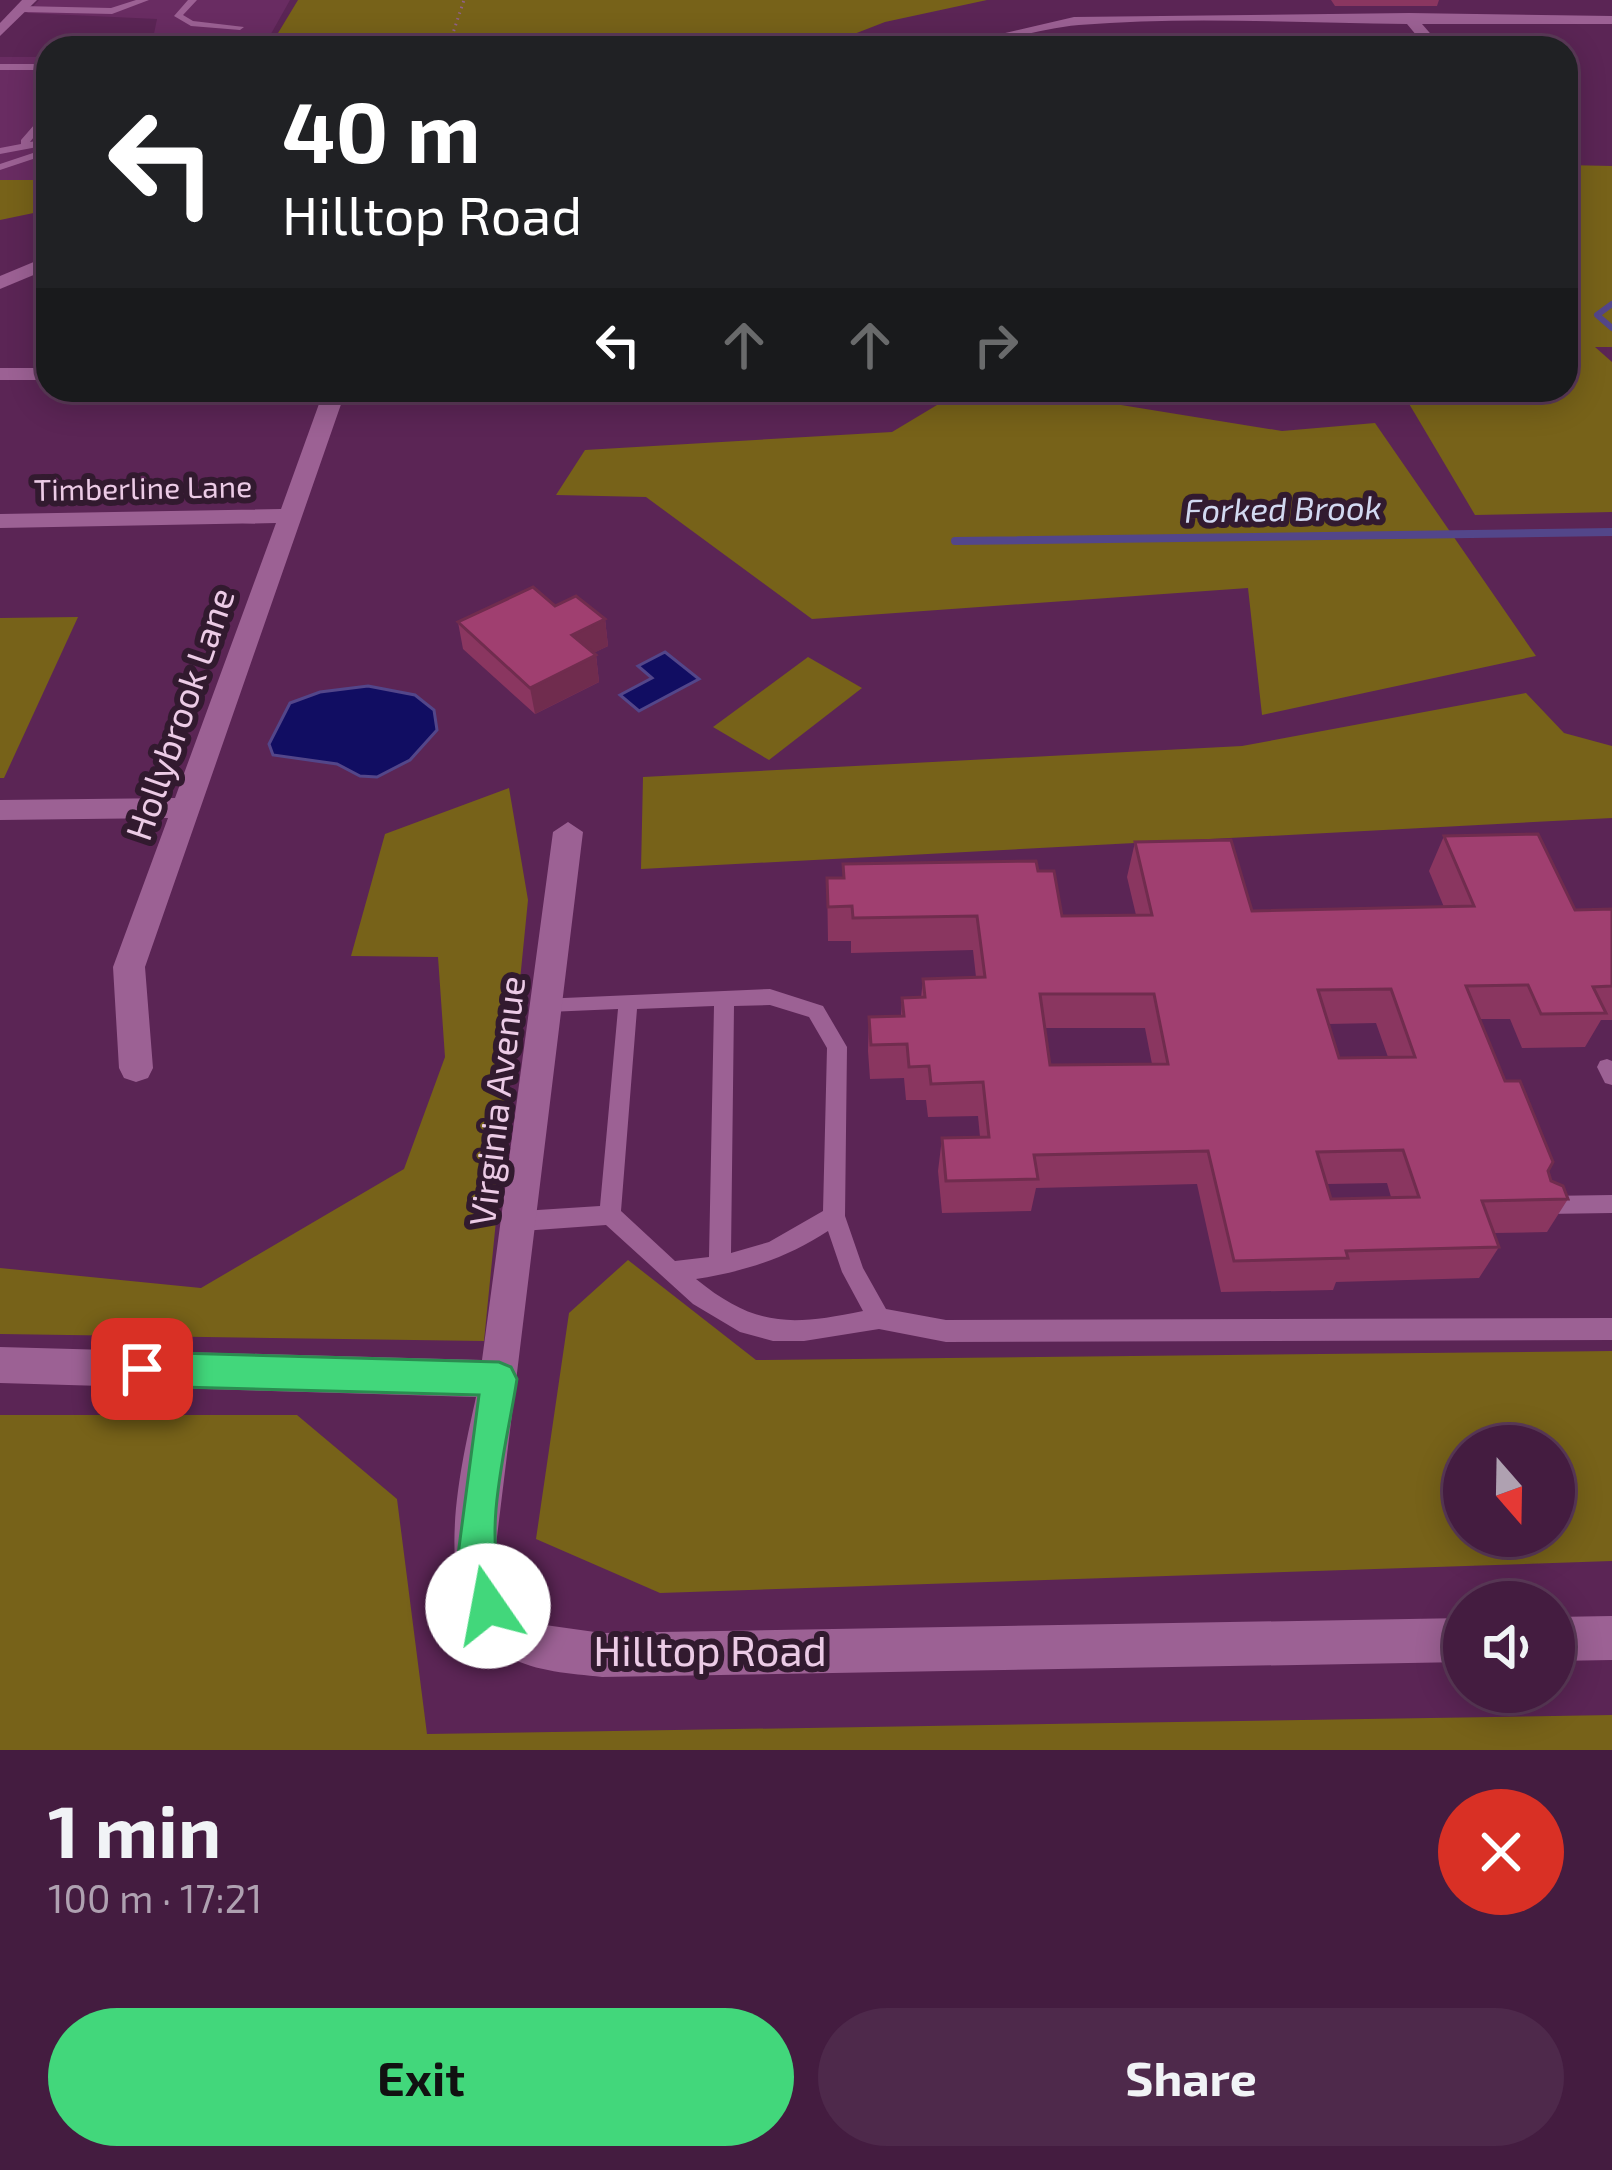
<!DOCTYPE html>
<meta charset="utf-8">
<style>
:root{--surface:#441c40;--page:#4e294b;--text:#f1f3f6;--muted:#afa1b1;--line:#5c3a59;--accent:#42d77b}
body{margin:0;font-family:"Exo 2",sans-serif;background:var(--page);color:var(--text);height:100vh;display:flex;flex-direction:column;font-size:45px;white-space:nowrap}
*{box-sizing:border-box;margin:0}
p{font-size:39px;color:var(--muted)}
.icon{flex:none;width:66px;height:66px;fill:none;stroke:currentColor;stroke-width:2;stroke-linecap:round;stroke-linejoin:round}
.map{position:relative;height:1750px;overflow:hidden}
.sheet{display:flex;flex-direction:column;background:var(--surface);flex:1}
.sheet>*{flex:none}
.hud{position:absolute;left:36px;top:36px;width:1542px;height:366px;border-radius:36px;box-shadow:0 6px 30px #0003,0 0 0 3px var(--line);background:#202124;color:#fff;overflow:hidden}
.needle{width:78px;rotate:160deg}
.buttons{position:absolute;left:1443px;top:1425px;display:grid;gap:24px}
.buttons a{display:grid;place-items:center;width:132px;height:132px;border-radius:50%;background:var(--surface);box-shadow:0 6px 30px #0003,0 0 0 3px var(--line);font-size:60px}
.pin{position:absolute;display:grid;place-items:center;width:102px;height:102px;color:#fff;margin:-51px;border-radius:24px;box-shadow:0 6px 18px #0006}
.me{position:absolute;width:132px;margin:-66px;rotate:348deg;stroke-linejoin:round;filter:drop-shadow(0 0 9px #0008)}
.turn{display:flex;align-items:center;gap:42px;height:252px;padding:0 48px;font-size:54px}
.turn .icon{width:156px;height:156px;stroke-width:2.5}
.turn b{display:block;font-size:84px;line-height:102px}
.lanes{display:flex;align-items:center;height:114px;padding:0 48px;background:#0003;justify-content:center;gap:60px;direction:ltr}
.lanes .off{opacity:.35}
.round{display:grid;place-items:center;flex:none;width:126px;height:126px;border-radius:63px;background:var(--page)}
.head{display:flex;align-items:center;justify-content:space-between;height:204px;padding:0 48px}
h1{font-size:72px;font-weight:700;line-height:90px}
.primary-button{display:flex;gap:24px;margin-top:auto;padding:24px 48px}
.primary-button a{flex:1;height:138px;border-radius:72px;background:var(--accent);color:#111;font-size:48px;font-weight:700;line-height:138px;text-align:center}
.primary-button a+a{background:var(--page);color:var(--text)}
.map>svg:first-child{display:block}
.built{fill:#692c62}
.green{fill:#776219;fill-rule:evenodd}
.water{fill:#110d62;stroke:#53468a;stroke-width:3}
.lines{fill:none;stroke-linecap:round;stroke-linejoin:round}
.stream-far1{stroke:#53468a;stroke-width:6}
.stream{stroke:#53468a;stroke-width:8}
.path{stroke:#90618a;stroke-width:3;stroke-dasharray:1.5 4.5;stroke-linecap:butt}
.service{fill:#9c6194;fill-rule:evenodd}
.minor{fill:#9c6194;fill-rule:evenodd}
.tertiary{fill:#9c6194;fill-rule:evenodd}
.wall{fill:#8a3660;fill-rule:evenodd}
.shaded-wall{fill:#702c4e}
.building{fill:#a03f70;stroke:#702c4e;stroke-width:3;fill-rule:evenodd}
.route{fill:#42d77b;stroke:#2b8c50;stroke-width:3}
.labels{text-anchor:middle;stroke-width:12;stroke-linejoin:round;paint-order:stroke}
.far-street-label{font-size:30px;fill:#eccbe6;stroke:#321a2f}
.far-water-label{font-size:33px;font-style:italic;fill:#d2d9f1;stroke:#321a2f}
.street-label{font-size:36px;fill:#eccbe6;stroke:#321a2f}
.near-street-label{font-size:42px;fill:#eccbe6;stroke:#321a2f}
</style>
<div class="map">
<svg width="1612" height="1750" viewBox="0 0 1612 1750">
<rect width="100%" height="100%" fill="#5b2555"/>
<g class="built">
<polygon points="39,0 290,0 263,48 151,48 157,19 27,13"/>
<rect x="0" y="57" width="48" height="123"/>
</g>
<g class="green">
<polygon points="298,0 987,0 885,22 818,48 269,48"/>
<polygon points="1566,165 1612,166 1612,347 1595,347 1612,362 1612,512 1475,515 1408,402 1414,390 1566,390"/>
<polygon points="0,180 48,180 48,210 0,220"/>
<polygon points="962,390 1108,390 1121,405 1282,431 1375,423 1536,656 1262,715 1248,588 812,619 646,497 556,495 585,450 892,432"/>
<polygon points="78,617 4,778 0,778 0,618"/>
<polygon points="808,657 862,688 769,760 713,727"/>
<polygon points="1526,693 1564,733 1612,746 1612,818 641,869 643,777 1242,746"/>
<polygon points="509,788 528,900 484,1341 0,1334 0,1268 201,1288 404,1169 445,1057 438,957 351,956 385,834"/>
<path d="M628 1260 756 1360 1612 1351V1561L660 1593 536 1539 569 1313ZM1464 1446H1554V1536H1464Z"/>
<polygon points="0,1415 297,1415 397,1499 427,1734 1612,1715 1612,1750 0,1750"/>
</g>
<g class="water">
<polygon points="665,652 699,679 639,711 620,695 652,678 638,666"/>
<polygon points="368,686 415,695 434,710 437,730 410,760 377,777 360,776 337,764 273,755 269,744 290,703 320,692"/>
</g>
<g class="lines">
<polyline class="stream-far1" points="1612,304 1597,315 1612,328"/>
<polyline class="stream" points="955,541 1612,532"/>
<polyline class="path" points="448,48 464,0"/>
<g class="service">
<polygon points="136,0 149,0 112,14 21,12 17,9 21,6 111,8"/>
<polygon points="188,0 197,0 183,15 193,21 244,27 240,30 191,26 174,16"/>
<rect x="0" y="64" width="48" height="6"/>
<polygon points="48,109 48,119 30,142 48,139 48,145 0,154 0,148 21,144 21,140"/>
<polygon points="48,148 48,154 0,170 0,164"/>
<path d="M770 989 823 1006 847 1047 845 1216 863 1268 886 1309 946 1320 1612 1318V1340L946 1342 879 1329 804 1341H773L740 1332 693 1304 606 1225 522 1231 514 1228 511 1221 514 1214 522 1211 600 1206 618 1009 548 1012 541 1009 538 1004 541 999ZM770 1005 809 1017 827 1048 823 1211 769 1242 731 1253 734 1006ZM714 1006 709 1257 675 1261 621 1211 637 1009ZM828 1231 842 1272 863 1311C790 1326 755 1327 696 1279 743 1272 787 1258 828 1231Z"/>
<polygon points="1607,1059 1612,1061 1612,1085 1605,1083 1597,1067 1600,1061"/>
<polygon points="1612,1195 1612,1213 1545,1214 1537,1212 1534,1205 1537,1198 1545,1196"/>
</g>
<g class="minor">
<path d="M1409 13 1612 16V24H1422L1443 48H1427L1407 24C1298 23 1187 16 1079 25 1032 29 989 48 941 48L1074 17Z"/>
<polygon points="48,256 48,269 0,289 0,276"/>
<rect x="0" y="368" width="48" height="12"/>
<polygon points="324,390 346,390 145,967 153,1068 148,1078 136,1082 124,1078 119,1068 113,967 168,818 0,820 0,800 175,798 276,523 0,528 0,514 281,509"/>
<path d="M568 822 583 832 496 1545 505 1593 520 1614 538 1624 602 1633 1464 1618V1662L602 1677C568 1673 532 1672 502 1653 425 1607 461 1467 476 1397L0 1383V1347L482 1360 553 832Z"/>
<polygon points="1612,1616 1612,1660 1554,1661 1554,1617"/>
</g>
<polygon class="tertiary" points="22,0 37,0 0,36 0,23"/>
</g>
<g class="wall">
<polygon points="1331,0 1439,0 1437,6 1335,6"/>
<polygon points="605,619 608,646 593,653 596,655 599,682 535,714 463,649 458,622"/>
<path d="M1444 836 1575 910 1612 909V1020H1601L1585 1047 1522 1048 1510 1019H1480L1505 1081 1548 1171 1551 1181 1568 1199 1547 1232 1494 1233 1499 1247 1479 1278 1336 1282 1333 1290 1221 1292 1197 1184 1036 1188 1031 1211 942 1213 938 1171 942 1138 980 1137 978 1116 928 1117 926 1100H906L904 1078 870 1079 868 1051 869 1017 901 1016 902 998H921L923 979 976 977 973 950 851 953V941H828L827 878H843V864L1038 871 1062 916 1136 915 1127 877 1135 842 1252 911 1444 907 1429 871ZM1376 1023 1388 1057 1339 1058 1328 1024ZM1045 1028H1145L1152 1064 1050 1065ZM1387 1183 1391 1197 1331 1199 1327 1184Z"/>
</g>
<g class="shaded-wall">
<polygon points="605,619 608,646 576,662 572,635"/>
<polygon points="596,655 599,682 535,714 530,688"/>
</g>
<g class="building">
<polygon points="533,587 555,606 576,596 605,619 572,635 596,655 530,688 458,622"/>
<path d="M1538 834 1575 910 1612 909V986L1593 987 1606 1013 1541 1014 1528 985 1466 986 1505 1081H1520L1553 1162 1548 1171 1551 1181 1563 1186 1568 1199 1482 1201 1499 1247 1346 1251 1348 1258 1234 1261 1208 1151 1034 1155 1038 1179 946 1181 942 1138 989 1137 983 1082 931 1084 929 1066 909 1067 907 1044 871 1045 869 1017 904 1016 902 998 925 997 923 979 985 977 977 916 853 918 852 906 828 907 827 878H844L843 864 1036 861 1038 871H1054L1062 916 1152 915 1135 842 1231 840 1252 911 1474 906 1444 836ZM1391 989 1415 1057 1339 1058 1318 990ZM1040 994H1154L1168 1064 1050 1065ZM1403 1150 1419 1197 1331 1199 1317 1152Z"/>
</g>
<path class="route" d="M142 1352 499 1362 511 1367 517 1379C506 1451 479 1537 508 1606L502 1620 488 1626 474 1620 455 1578 479 1395 142 1386 129 1381 124 1369 129 1357Z"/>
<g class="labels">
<g class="far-street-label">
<text transform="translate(143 489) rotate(-1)" y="10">Timberline Lane</text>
</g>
<g class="far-water-label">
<text transform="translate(1283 509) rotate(-1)" y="12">Forked Brook</text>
</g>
<g class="street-label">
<text transform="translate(180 714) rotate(-71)" y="13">Hollybrook Lane</text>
<text transform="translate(497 1101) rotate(-83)" y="13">Virginia Avenue</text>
</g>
<g class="near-street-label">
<text x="710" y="1666">Hilltop Road</text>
</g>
</g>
</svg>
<div class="buttons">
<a><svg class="needle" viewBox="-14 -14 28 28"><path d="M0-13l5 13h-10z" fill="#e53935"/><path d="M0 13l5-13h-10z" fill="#afa1b1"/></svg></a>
<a><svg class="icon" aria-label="sound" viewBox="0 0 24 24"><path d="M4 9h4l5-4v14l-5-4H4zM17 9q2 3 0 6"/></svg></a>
</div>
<div class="pin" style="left:142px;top:1369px;background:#d93025"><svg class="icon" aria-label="arrive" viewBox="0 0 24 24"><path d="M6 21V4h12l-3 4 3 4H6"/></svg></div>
<svg class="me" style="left:488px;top:1606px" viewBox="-20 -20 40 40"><circle r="19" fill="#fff"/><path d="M0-13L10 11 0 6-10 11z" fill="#42d77b"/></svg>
<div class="hud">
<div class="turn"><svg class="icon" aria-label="left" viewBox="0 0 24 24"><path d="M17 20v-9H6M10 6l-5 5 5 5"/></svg><div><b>40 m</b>Hilltop Road</div></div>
<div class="lanes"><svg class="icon" aria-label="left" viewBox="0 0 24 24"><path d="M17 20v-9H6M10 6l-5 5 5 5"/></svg><svg class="icon off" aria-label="ahead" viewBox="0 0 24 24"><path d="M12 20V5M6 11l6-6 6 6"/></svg><svg class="icon off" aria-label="ahead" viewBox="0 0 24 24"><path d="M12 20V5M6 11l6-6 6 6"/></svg><svg class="icon off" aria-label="right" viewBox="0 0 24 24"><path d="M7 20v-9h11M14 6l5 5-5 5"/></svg></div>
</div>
</div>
<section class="sheet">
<div class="head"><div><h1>1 min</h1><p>100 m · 17:21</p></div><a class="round" style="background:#d93025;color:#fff"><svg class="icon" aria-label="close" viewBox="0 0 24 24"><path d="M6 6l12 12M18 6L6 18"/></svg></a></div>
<div class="primary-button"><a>Exit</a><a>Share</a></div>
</section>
